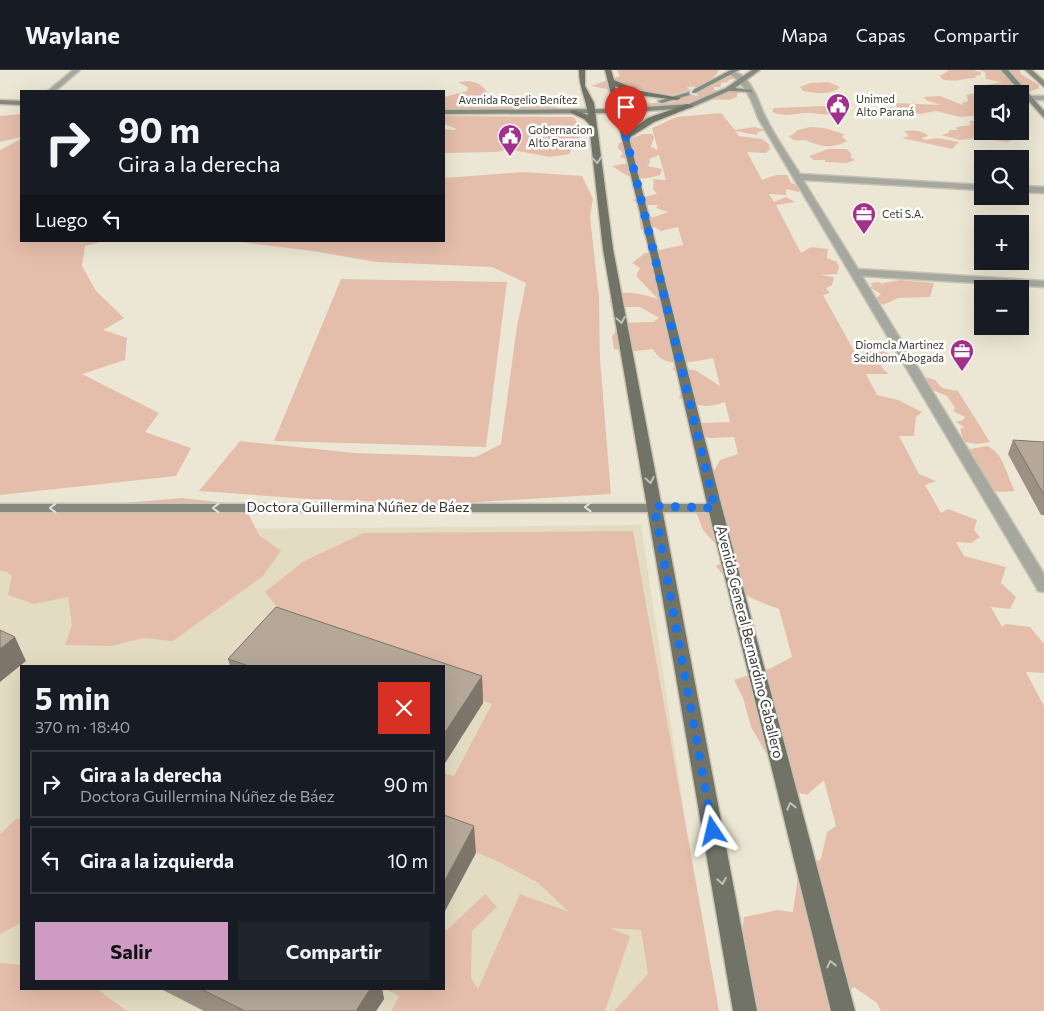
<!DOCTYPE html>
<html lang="es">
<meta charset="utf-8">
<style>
:root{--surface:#171b24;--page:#20242c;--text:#f1f3f6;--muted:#9ea1a6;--line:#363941;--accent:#ce9bc5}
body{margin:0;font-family:Commissioner,sans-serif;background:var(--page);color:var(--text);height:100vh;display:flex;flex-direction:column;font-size:19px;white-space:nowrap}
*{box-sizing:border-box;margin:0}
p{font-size:16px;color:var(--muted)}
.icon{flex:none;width:28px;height:28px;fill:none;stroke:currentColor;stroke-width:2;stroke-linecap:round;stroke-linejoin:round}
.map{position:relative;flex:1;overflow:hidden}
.sheet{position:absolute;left:20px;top:595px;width:425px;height:325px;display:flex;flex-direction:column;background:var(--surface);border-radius:0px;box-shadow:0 5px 20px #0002}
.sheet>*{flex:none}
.top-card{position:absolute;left:20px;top:20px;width:425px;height:152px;border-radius:0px;box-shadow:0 5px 20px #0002;background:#171b24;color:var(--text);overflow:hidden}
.fabs{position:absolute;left:974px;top:15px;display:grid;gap:10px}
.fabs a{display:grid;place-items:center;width:55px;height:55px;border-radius:0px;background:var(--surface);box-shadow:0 5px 20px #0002;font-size:25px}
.pin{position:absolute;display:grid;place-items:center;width:42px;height:42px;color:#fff;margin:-51px -21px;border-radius:50% 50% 50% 0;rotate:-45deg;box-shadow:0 0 5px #0007}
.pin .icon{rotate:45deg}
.me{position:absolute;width:55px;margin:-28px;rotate:350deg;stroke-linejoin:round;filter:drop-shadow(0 0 4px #0008)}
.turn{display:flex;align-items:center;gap:18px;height:105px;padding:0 15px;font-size:22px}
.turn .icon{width:65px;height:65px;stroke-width:2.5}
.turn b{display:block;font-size:35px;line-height:42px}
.then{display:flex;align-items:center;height:48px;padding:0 15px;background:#0003;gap:10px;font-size:19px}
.round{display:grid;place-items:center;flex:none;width:52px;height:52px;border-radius:0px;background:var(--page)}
.summary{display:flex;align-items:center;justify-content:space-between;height:85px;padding:0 15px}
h1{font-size:30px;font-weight:700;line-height:38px}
.primary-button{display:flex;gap:10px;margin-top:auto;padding:10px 15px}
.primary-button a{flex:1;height:58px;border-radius:0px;background:var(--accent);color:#111;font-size:20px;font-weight:700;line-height:58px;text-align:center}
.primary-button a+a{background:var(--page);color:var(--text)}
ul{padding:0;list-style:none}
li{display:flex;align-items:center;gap:15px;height:68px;margin:0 10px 8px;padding:0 5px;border:2px solid var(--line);border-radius:0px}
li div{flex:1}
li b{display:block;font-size:19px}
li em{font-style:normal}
header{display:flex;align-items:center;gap:30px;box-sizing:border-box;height:70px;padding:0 25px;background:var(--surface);border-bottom:1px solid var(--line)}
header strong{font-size:24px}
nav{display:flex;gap:28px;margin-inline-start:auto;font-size:18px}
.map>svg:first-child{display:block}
.built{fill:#e3dcc2;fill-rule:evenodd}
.green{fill:#e5beab}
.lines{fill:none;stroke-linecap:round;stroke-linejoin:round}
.street-casing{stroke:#c8c3b3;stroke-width:3}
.secondary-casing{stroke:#c8c3b3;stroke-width:3}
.primary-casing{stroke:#c8c3b3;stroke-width:3}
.street{fill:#a6a8a0;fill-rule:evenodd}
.secondary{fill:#86897d;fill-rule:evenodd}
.primary{fill:#707365;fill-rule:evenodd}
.wall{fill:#9c9084}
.shaded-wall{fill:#7f766b}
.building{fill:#b5a899;stroke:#7f766b}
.oneway{stroke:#e1e2de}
.oneway2{stroke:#bfc0ba}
.route{stroke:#1a73e8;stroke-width:9;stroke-dasharray:0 16.2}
.labels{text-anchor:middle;stroke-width:5;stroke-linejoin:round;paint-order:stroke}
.far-poi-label{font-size:11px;fill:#37352d;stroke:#fff;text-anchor:start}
.far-street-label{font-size:11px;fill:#37352d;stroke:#fff}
.street-label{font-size:14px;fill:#37352d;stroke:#fff}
</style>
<header>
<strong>Waylane</strong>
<nav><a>Mapa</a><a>Capas</a><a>Compartir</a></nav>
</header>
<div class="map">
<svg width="1044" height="941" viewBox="0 0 1044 941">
<rect width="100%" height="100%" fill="#ece7d4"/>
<path class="built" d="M641 455 714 941H0V461ZM21 596H444V919H21Z"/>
<g class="green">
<path d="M617 0H719C716 7 707 11 703 17H687L690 20 660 28 627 27 626 24 608 22 607 19 591 16 620 6Z"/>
<path d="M949 0H973L981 2 980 5 975 6 976 8C964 8 956 13 942 9L940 6Z"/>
<polygon points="979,0 1020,0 1021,4 1039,15 1039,18 1020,26 1020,24 1009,24 986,15 1002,12 986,9 985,2"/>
<polygon points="734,6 738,8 728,10 729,12 721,13 721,17 714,17 714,20 738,21 737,27 729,30 701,29 682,35 638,38 636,34 674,32 687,25 693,25 723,7"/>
<path d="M469 11C478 13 483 15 487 23L481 26C490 40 527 33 542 34 549 34 556 37 562 39L555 43 444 42V27L467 21 468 17 458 12Z"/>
<path d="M828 12 840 17C831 26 814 23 803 21L800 17 810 13Z"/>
<polygon points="999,22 1002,24 982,24 981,45 960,47 936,41 920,44 883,37 897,37 895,33 942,35 928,31 923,27 940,26 963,35 962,33 968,31 967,25 974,23"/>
<path d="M826 36 840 43C830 47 820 43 808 43 793 43 788 48 772 42L774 38Z"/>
<path d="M721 43 735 60 754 57 766 60 758 62 757 65 735 61 739 66 762 69 769 74 770 79 766 83 747 82 762 110 776 105H787L791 113 799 116 802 120 798 122 786 119V125L769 124 774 132 786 127 795 132 776 135 801 183 811 177 828 179 827 188 837 192 839 197 837 204 820 205 834 207 832 215 826 218 830 223 823 225 858 288 864 287 863 279 872 277C881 282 891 282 899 289L883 288 881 297 889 304H866L877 325 898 330 922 342 916 347 914 366H899L919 404 936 411 925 415 941 443 948 439 977 450 974 460 980 467 971 473 956 472 964 486 1006 497 1001 513 1016 527 1010 539 991 537 1002 557 1006 554 1030 557 1044 574V603L1026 602 1044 636V941H881L877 933 854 917 831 934 841 941H750L741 868 744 847 777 840 793 842 799 800 821 789 827 762 836 756 824 710 807 725 787 719 751 657 743 628 734 610 771 598 792 587 779 539C751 529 734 521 716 496L729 489 703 460 696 442 721 432 711 418 709 410 720 390 738 384 734 367 709 368 690 360 701 353 730 352 725 332C705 339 699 336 679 328L685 312 672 298 695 300 720 316 713 288C694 291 664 301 653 279L637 281 614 279 612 266 622 253 653 252 659 248 640 237H619L609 232C619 216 643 225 658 229L636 206 640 198 632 193 645 183 683 175 678 157 661 161 654 157 641 160 639 146 654 147 668 142 656 138 658 135H643L632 130 657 124 653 119 654 111 652 109 666 110 659 85 649 89 650 93 647 96 662 99 660 105C638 112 629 108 612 96L628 93V90L620 87 623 83 618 78 619 73 643 64H652L654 67 651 77 658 80 652 58 677 47Z"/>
<polygon points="21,44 21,67 0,72 0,46"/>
<polygon points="444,46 574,47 582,63 569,84 550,87 507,79 498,82 444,83 444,59 454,60 457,59 444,54"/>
<polygon points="982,50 982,61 1012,61 1012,63 1007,64 1014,69 1008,72 979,68 960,70 941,65 948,63 950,60 956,60 957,57 971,55 969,51"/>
<path d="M810 57 824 58 844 64 842 67 847 71C833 79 821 77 808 71 801 68 798 74 789 67L798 60Z"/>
<path d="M904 61C913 60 923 60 928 66L921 68 925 70 937 68 959 72 952 79 902 68 909 66Z"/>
<polygon points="21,69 21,171 104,171 85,176 82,196 96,221 124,248 103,260 127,268 125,290 82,304 159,343 145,362 191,378 176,406 0,425 0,80"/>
<polygon points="828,79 847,79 852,85 850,87 855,90 847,93 825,92 825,90 814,90 809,86"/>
<polygon points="523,102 582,106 593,129 590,147 599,227 600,289 611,424 446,434 310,429 199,421 240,371 355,383 476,387 501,374 517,256 526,213 492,197 376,192 313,181 233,171 444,171 444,108"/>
<polygon points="341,209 507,212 486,377 274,371"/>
<polygon points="900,210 934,213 930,227 898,228 883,235 875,229 881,224 869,217 873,216 870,213 879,212 884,215 883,213"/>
<polygon points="926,307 935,310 942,318 958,321 990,372 977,374 964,372 960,359 964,357 956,352 963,350 965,347 953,341 955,338 947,326 923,316 927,313"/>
<path d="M987 376C1004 383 1007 407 1015 421L1003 422 991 421 959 381Z"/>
<polygon points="182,428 244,435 259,465 281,481 263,506 173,571 143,568 111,576 65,575 72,555 68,527 34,534 8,525 12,506 7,502 0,501 0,439 87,436"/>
<polygon points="633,461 719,941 614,941 648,904 641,860 610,858 630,866 605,941 391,941 399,926 385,919 444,919 444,860 447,860 485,824 497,837 472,861 471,908 478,919 520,824 569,842 537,812 493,789 444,770 444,703 454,706 492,634 444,616 444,596 286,548 265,522 304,491 364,463"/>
<polygon points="21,748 21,853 0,864 0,764 16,749"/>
<polygon points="0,893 21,895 21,919 97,919 127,941 0,941"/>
</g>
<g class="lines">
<g class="street-casing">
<g id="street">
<polygon points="73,0 80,0 55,21 48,21"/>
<path d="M730 2C750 0 759 34 766 48 775 67 789 86 800 104L982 115V120L803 110 858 199 1044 211V217L862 206 1044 504V522L1038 521 1036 517 758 48C752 31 746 15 730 4Z"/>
<polygon points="1025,26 1044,26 1044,30 1028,30"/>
<polygon points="1020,116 1044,117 1044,123 1020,122"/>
</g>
</g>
<g class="secondary-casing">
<g id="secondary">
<polygon points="731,0 739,0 693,24 662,33 658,31 689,22"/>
<polygon points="752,0 760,0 735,18 752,20 752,22 729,21 690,38 618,43 444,44 444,40 618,39 689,34 726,18"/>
<polygon points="1001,0 1008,0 1044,41 1044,48"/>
<polygon points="1025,0 1032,0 1044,11 1044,17"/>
<polygon points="0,30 21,31 21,35 0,34"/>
<polygon points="0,434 715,434 722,438 715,442 0,442"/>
</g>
</g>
<g class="primary-casing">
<g id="primary">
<path d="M579 0H585V16L594 33 613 179 757 941H733L603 179 589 54 584 49 569 42 573 40 588 45C586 27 579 19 579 0Z"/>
<polygon points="605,0 611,0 614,10 640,21 681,28 677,30 638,25 615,16 628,62 648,48 687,34 694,36 654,52 629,68 722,438 855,941 831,941 708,438 649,179"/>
</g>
</g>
<use href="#street" class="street"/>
<use href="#secondary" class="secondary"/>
<use href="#primary" class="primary"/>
</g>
<g class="wall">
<polygon points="1013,370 1044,372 1044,445 1041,445 1008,384"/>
<polygon points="276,537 482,606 483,633 445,693 444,692 444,596 230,596 228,589"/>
<polygon points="161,919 382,919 384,929 376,941 204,941"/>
</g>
<g class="shaded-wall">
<polygon points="15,567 26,591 0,612 0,579"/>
<polygon points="482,606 483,633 445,693 444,664"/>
<polygon points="474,756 476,783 444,843 444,812"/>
<polygon points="370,919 382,919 384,929 376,941 356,941"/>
</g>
<g class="building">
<polygon points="1013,370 1044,372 1044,425"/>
<polygon points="276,537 482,606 444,664 444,596 249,596 228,589"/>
<polygon points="0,560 15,567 0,579"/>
<polygon points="444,745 474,756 444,812"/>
<polygon points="201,919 370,919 356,941 245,941"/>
</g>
<defs><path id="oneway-chevron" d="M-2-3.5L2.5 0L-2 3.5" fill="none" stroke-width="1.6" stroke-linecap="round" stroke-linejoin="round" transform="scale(1.25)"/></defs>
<g class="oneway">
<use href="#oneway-chevron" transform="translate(693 22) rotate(157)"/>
<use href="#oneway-chevron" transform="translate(588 437) rotate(180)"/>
<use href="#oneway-chevron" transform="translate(53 438) rotate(180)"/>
<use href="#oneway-chevron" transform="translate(216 438) rotate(180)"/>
</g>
<g class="oneway2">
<use href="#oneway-chevron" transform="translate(597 90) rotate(85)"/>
<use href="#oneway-chevron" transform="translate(621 250) rotate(80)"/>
<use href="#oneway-chevron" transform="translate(650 410) rotate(80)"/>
<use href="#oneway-chevron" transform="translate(791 736) rotate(-104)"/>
<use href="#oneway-chevron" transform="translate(722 811) rotate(80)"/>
<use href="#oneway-chevron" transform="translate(831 894) rotate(-104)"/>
</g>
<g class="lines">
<polyline class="route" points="626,67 715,438 654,436 713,761"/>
</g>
<defs>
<g id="civic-pin" transform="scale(1.25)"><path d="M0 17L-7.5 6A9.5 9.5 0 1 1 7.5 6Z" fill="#a3308a" stroke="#fff"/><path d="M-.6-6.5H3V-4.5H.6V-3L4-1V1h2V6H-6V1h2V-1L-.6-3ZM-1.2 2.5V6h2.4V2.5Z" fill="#fff"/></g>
<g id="office-pin" transform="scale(1.25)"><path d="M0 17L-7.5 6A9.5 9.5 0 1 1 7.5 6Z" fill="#a3308a" stroke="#fff"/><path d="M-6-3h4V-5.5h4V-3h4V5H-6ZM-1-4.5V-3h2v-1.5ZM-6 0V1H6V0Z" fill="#fff"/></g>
</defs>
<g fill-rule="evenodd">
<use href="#civic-pin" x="838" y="35"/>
<use href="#civic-pin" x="510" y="66"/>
<use href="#office-pin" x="864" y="144"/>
<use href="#office-pin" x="962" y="281"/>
</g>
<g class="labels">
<g class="far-poi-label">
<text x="856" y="33">Unimed<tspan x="856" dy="13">Alto Paraná</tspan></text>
<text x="528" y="64">Gobernacion<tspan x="528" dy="13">Alto Parana</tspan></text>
<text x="882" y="148">Ceti S.A.</text>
<text x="944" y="279" text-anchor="end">Diomcla Martinez<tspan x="944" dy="13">Seidhom Abogada</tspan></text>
</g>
<g class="far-street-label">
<text x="518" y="34">Avenida Rogelio Benítez</text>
</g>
<g class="street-label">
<text x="358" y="442">Doctora Guillermina Núñez de Báez</text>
<text transform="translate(750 572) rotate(76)" y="5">Avenida General Bernardino Caballero</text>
</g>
</g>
</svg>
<div class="fabs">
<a><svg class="icon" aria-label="sound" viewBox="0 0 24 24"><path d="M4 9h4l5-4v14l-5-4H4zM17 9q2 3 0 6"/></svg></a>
<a><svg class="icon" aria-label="search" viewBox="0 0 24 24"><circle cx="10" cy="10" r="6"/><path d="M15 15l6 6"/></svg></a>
<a>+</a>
<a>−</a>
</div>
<div class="pin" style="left:626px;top:67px;background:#d93025"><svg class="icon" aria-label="arrive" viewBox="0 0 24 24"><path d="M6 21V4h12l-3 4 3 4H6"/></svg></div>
<svg class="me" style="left:713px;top:761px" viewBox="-20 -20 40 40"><path d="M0-17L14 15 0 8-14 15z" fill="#1a73e8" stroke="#fff" stroke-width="4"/></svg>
<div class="top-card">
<div class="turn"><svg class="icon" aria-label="right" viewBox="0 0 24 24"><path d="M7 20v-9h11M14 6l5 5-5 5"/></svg><div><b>90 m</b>Gira a la derecha</div></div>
<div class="then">Luego<svg class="icon" aria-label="left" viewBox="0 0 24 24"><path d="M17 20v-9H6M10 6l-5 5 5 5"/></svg></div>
</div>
<section class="sheet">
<div class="summary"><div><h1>5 min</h1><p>370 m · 18:40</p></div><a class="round" style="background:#d93025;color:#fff"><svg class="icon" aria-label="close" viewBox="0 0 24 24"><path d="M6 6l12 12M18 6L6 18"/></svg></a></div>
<ul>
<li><svg class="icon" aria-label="right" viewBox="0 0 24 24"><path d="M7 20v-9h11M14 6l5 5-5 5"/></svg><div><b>Gira a la derecha</b><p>Doctora Guillermina Núñez de Báez</p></div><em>90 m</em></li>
<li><svg class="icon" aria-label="left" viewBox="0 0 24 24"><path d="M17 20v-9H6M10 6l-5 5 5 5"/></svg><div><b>Gira a la izquierda</b></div><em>10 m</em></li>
</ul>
<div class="primary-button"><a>Salir</a><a>Compartir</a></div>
</section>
</div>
